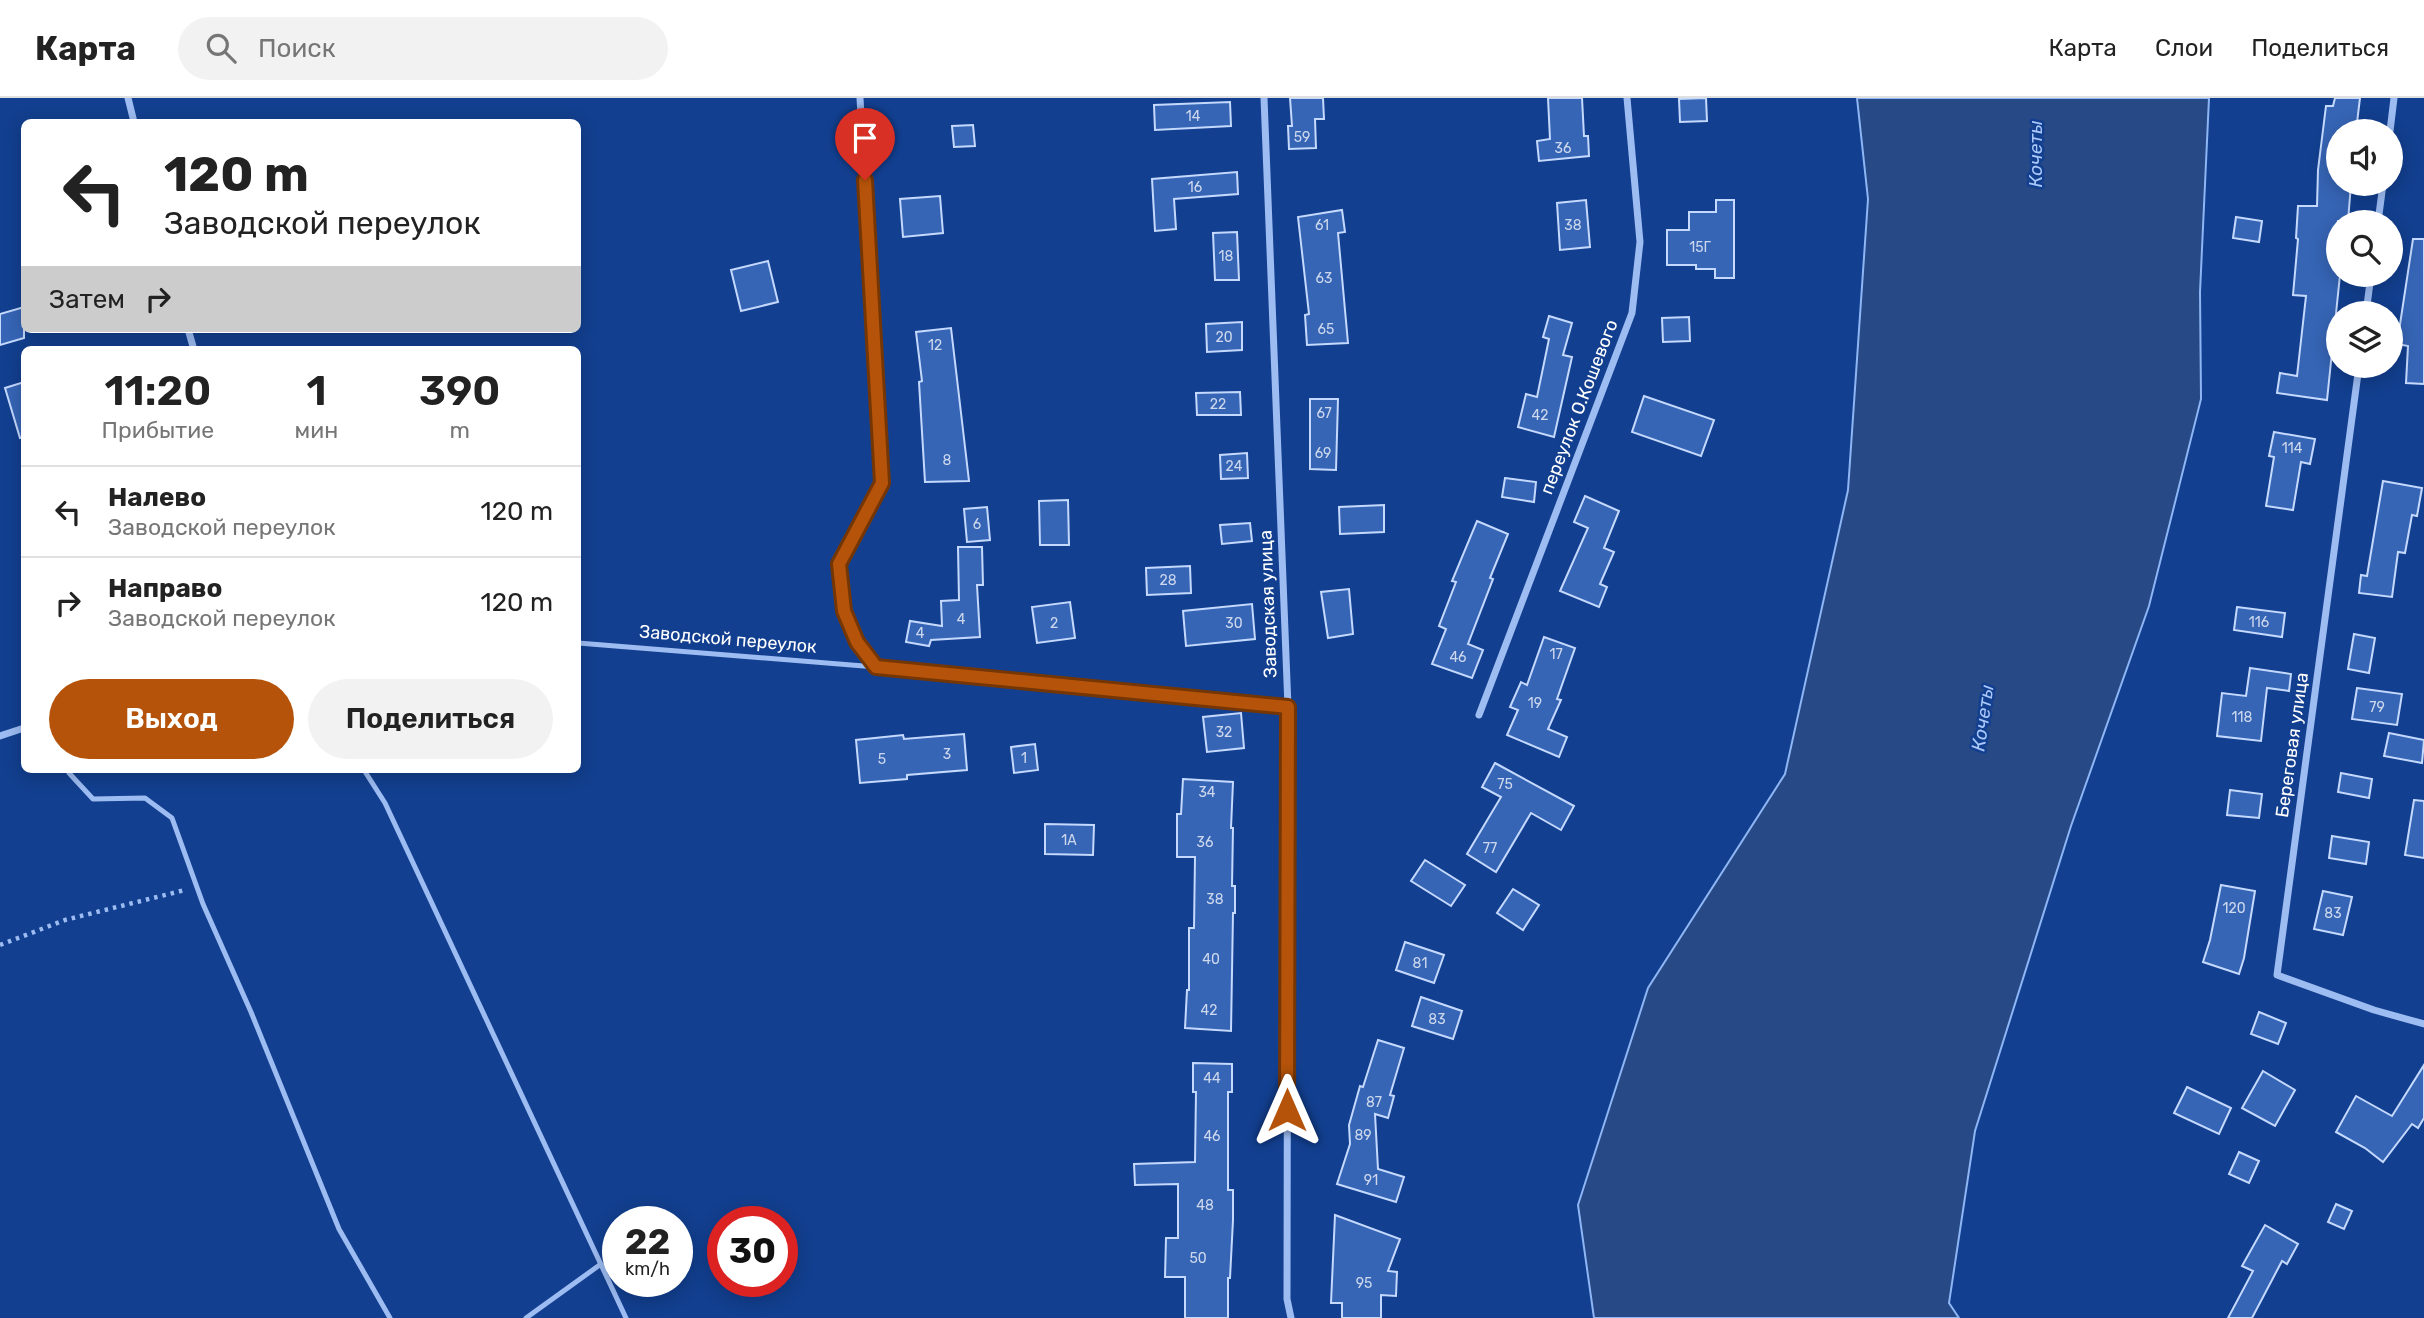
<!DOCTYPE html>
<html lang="ru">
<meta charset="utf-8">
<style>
:root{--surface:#fff;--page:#f2f2f2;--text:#222;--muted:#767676;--line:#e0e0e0;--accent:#b45309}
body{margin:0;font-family:Rubik,sans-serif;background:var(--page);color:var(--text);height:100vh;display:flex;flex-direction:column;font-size:26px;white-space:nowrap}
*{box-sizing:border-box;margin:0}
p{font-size:23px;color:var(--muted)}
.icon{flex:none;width:38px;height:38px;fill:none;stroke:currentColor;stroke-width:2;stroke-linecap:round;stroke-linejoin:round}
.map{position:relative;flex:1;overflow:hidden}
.drawer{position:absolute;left:21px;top:248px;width:560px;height:427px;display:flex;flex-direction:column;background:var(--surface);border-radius:10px;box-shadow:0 4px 18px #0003}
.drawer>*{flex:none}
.banner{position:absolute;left:21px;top:21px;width:560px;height:214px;border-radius:10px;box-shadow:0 4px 18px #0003;background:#fff;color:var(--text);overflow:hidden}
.buttons{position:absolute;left:2326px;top:21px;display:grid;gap:14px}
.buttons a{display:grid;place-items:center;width:77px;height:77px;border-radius:50%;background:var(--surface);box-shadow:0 4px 18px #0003;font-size:35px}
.speed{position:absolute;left:602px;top:1108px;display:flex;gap:14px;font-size:35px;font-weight:700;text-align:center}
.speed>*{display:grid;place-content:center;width:91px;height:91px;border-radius:50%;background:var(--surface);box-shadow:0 4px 18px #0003;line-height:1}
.speed small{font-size:18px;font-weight:400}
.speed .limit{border:10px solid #d22;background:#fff;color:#111}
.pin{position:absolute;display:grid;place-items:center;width:60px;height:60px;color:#fff;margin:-72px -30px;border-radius:50% 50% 50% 0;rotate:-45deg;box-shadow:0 0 7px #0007}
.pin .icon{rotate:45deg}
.me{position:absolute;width:77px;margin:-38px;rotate:0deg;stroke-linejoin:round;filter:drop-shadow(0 0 5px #0008)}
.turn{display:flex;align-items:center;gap:24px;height:147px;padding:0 28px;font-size:32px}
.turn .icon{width:91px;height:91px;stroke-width:2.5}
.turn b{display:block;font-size:49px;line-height:60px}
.then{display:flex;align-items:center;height:66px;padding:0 28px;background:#0003;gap:14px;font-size:26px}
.eta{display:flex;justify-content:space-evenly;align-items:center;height:119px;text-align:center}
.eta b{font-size:42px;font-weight:600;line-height:49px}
.button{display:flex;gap:14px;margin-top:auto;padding:14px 28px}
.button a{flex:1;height:80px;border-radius:42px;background:var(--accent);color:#fff;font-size:28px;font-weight:600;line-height:80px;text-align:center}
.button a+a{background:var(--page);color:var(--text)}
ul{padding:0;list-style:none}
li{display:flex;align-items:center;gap:21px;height:91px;padding:0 28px;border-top:2px solid var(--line)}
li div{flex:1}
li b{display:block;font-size:26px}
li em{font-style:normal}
header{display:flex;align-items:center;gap:42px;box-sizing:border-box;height:98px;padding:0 35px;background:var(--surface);border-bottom:2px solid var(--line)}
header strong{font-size:33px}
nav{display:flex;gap:38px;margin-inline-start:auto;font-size:24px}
.search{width:490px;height:63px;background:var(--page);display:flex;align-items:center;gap:18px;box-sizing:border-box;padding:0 24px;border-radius:38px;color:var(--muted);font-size:26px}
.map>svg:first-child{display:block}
.water{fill:#274985;stroke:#8eb6f5;stroke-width:2}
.building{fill:#3665b6;stroke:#c4d9fd;stroke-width:2}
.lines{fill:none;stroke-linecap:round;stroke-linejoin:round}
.path{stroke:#9dbcf2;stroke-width:4.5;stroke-dasharray:3.5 5;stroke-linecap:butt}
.lane{stroke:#9dbcf2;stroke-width:5}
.street{stroke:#9dbcf2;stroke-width:7}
.route-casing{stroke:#753606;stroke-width:18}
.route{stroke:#b45309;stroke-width:12}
.labels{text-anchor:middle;stroke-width:5;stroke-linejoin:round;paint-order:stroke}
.number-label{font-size:14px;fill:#cdd8ed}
.street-label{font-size:18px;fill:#fff;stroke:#123f8f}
.water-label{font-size:19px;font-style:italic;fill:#a9c7f9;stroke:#123f8f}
</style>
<header>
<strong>Карта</strong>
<div class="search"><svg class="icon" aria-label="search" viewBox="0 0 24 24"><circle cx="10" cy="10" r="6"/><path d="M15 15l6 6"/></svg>Поиск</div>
<nav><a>Карта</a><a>Слои</a><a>Поделиться</a></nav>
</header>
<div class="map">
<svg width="2424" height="1220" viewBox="0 0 2424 1220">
<rect width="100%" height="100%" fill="#123f8f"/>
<polygon class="water" points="1857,0 2209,0 2200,194 2201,301 2149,508 2071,728 1975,1033 1949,1205 1959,1220 1594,1220 1578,1107 1648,890 1785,676 1848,392 1868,101"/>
<g class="building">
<polygon points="1290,0 1323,0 1324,21 1315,21 1316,50 1289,51 1288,28 1292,28"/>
<polygon points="1548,0 1582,0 1584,38 1588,38 1589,58 1539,63 1537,43 1550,41"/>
<polygon points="1706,0 1707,23 1680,24 1679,1"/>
<polygon points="2335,0 2360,0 2356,33 2338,33 2338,86 2351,86 2348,123 2338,123 2338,177 2340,177 2327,302 2277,295 2280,275 2297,278 2306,198 2293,197 2298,141 2296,140 2298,108 2317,108 2318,72 2326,8 2333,8"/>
<polygon points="1230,4 1231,28 1155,32 1154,7"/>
<polygon points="973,27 975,48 954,49 952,28"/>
<polygon points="1237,74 1238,96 1174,101 1176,131 1155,133 1152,81"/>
<polygon points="940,98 943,135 903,139 900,101"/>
<polygon points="1586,102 1590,149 1560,152 1557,105"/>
<polygon points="1716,102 1734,102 1734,180 1715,180 1715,171 1696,171 1696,167 1667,167 1667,132 1689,132 1689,114 1716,114"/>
<polygon points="1342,112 1345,134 1338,135 1348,245 1307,247 1305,217 1309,216 1298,119"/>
<polygon points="2236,119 2262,123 2259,144 2233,140"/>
<polygon points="1237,134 1239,182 1215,182 1213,135"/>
<polygon points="2413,141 2424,141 2424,286 2406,285 2408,248 2397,246"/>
<polygon points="768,163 778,204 741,213 731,172"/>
<polygon points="24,209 24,240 0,247 0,216"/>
<polygon points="1549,218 1572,225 1563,257 1572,259 1554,339 1518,329 1526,296 1537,299 1549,241 1543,239"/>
<polygon points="1689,219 1690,243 1663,244 1662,220"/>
<polygon points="1242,224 1242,252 1207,254 1206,226"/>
<polygon points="951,230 969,383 925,384 919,284 922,283 916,234"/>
<polygon points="24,284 24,339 20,340 5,290"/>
<polygon points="1240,294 1241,317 1197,317 1196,295"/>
<polygon points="1644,298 1714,322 1701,358 1632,334"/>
<polygon points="1310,301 1338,301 1336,372 1310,371"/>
<polygon points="2274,334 2315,341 2310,366 2301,364 2293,412 2266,408 2274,359 2269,358"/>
<polygon points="1247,355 1248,380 1221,381 1220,357"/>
<polygon points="1505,380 1536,384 1534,404 1502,399"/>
<polygon points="2383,383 2422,390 2417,418 2412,417 2405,455 2398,454 2392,499 2359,495 2361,477 2367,478"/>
<polygon points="1585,398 1619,413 1604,450 1614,454 1600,486 1607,489 1599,509 1560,493 1588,430 1574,424"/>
<polygon points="1068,402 1069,447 1040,447 1039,403"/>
<polygon points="1384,407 1384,434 1340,436 1339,409"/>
<polygon points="987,409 990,442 967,444 964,411"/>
<polygon points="1477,423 1508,436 1490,480 1493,481 1468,546 1483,552 1472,580 1432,566 1446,531 1439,528 1456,484 1452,483"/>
<polygon points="1250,425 1252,443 1222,446 1220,427"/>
<polygon points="958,449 982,449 983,487 977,487 980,539 931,542 929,548 906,544 910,523 942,528 941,503 959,502"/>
<polygon points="1190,468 1191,495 1147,497 1146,470"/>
<polygon points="1349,491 1353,536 1328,540 1321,494"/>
<polygon points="1070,504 1075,540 1037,545 1032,509"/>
<polygon points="1252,506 1255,541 1186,548 1183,513"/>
<polygon points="2237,509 2285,515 2282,539 2234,532"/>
<polygon points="2354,536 2375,540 2369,575 2348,571"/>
<polygon points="1544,539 1575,550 1557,601 1561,602 1548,631 1567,639 1559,659 1507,637 1518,612 1510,609 1521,584 1527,587"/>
<polygon points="2250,570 2291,576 2289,593 2267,590 2261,643 2217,638 2222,595 2246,598"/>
<polygon points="2357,590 2402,596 2397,627 2352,621"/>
<polygon points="1241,615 1244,650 1207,654 1203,619"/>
<polygon points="2389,635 2424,642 2422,665 2384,658"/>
<polygon points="964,636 967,672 907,677 907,681 860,685 856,642 903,637 904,641"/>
<polygon points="1035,646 1038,672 1014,675 1011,649"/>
<polygon points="1495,665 1574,708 1561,732 1531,715 1496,774 1467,756 1501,699 1482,689"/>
<polygon points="2341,675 2372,681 2369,700 2338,694"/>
<polygon points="1183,681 1233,684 1231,730 1233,730 1232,788 1235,788 1235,815 1233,815 1231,933 1185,930 1187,892 1189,892 1189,830 1194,830 1195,759 1177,759 1177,716 1181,716"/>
<polygon points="2230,692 2262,696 2259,720 2227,717"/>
<polygon points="2414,702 2424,703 2424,760 2405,757"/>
<polygon points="1045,726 1094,727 1093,757 1045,756"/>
<polygon points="2332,738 2369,744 2366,766 2329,760"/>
<polygon points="1425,762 1465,787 1451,808 1411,783"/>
<polygon points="2221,787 2255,793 2244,860 2239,876 2203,864 2210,842"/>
<polygon points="1513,791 1539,807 1523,832 1497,815"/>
<polygon points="2323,793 2352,799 2343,837 2314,831"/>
<polygon points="1405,844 1444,857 1434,885 1396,872"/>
<polygon points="1421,899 1462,913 1453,941 1412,928"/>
<polygon points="2259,914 2286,925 2278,946 2251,936"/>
<polygon points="1378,942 1404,950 1390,997 1394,998 1388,1020 1375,1016 1378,1071 1404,1079 1396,1104 1337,1086 1350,1046 1349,1027 1360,988 1363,989"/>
<polygon points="1193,965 1232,966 1232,994 1228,994 1228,1092 1233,1092 1233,1122 1230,1180 1228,1180 1228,1220 1185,1220 1185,1179 1165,1179 1166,1140 1178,1140 1178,1086 1135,1087 1134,1066 1195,1064 1196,994 1193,994"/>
<polygon points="2424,967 2424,1020 2418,1030 2412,1026 2383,1064 2365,1050 2336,1034 2356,998 2392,1018"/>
<polygon points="2263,973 2295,992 2275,1028 2242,1010"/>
<polygon points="2187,989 2231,1010 2219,1036 2174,1015"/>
<polygon points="2239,1054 2259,1063 2249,1085 2229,1076"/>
<polygon points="2336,1106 2352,1113 2344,1131 2328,1124"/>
<polygon points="1335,1117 1400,1141 1388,1173 1397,1174 1396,1198 1381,1197 1381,1220 1342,1220 1342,1205 1331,1205"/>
<polygon points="2265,1127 2298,1146 2287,1166 2282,1163 2252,1220 2228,1220 2253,1173 2242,1168"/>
</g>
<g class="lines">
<polyline class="path" points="0,847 65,822 185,792"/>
<g class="lane">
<polyline points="578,545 876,569"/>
<polyline points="71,672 69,675 93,701 145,700 172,720 203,806 251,914 339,1131 390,1220"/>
<polyline points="364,672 385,705 626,1220"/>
<polyline points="526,1220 601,1166"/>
</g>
<g class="street">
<polyline points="128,0 134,24"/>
<polyline points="860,0 882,385 839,466 844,513 857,544 876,569 1288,609"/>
<polyline points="1264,0 1288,609 1287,1201 1291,1220"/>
<polyline points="2390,33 2394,0"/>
<polyline points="2378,124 2383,86"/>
<polyline points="2366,215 2371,177"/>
<polyline points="188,231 194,252"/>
<polyline points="2359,268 2277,877 2374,912 2424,926"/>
<polyline points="1479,617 1632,215 1640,144 1627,0"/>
<polyline points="0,638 24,630"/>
</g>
</g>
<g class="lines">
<g class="route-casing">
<polyline id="route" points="865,82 882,385 839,466 844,513 857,544 876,569 1288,609 1287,1012"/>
</g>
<use href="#route" class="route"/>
</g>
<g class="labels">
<g class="number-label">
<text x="1193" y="23">14</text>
<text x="1302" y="44">59</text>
<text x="1563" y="55">36</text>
<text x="1195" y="94">16</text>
<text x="1322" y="132">61</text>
<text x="1573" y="132">38</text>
<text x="1700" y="154">15Г</text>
<text x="1226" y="163">18</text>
<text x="1324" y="185">63</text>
<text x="1326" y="236">65</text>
<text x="1224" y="244">20</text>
<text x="935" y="252">12</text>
<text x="1218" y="311">22</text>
<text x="1324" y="320">67</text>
<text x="1540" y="322">42</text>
<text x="2292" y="355">114</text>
<text x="1323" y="360">69</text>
<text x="947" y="367">8</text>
<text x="1234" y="373">24</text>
<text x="977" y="431">6</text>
<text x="1168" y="487">28</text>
<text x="961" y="526">4</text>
<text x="2259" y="529">116</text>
<text x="1054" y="530">2</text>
<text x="1234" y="530">30</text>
<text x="920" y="540">4</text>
<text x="1556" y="561">17</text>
<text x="1458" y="564">46</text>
<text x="1535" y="610">19</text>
<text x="2377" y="614">79</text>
<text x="2242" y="624">118</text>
<text x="1224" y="639">32</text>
<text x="947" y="661">3</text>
<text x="1024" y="665">1</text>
<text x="882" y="666">5</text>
<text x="1505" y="691">75</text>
<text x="1207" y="699">34</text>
<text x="1069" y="747">1А</text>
<text x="1205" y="749">36</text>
<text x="1490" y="755">77</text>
<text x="1215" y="806">38</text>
<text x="2234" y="815">120</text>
<text x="2333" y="820">83</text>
<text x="1211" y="866">40</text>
<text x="1420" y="870">81</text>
<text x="1209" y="917">42</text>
<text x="1437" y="926">83</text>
<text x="1212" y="985">44</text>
<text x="1374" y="1009">87</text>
<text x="1363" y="1042">89</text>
<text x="1212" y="1043">46</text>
<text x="1371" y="1087">91</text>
<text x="1205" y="1112">48</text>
<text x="1198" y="1165">50</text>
<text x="1364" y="1190">95</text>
</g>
<g class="street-label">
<text transform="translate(1579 309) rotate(-69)" y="6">переулок О.Кошевого</text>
<text transform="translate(1268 506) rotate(-92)" y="6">Заводская улица</text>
<text transform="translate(728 541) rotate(5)" y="6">Заводской переулок</text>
<text transform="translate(2292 647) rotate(-82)" y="6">Береговая улица</text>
</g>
<g class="water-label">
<text transform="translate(2035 56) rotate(-90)" y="7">Кочеты</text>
<text transform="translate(1982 620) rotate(-82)" y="7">Кочеты</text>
</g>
</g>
</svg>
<div class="buttons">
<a><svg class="icon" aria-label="sound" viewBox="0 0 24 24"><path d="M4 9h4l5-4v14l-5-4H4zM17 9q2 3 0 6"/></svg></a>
<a><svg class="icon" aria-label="search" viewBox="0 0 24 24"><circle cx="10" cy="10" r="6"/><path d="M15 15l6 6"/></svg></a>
<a><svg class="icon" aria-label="layers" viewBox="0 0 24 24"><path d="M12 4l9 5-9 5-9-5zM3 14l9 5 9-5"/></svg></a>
</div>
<div class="speed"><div>22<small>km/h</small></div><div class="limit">30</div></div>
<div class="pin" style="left:865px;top:82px;background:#d93025"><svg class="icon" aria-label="arrive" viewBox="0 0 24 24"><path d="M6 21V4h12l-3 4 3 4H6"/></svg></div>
<svg class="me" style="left:1287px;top:1012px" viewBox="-20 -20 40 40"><path d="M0-17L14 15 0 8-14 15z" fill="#b45309" stroke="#fff" stroke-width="4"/></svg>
<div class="banner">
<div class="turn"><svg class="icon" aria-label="left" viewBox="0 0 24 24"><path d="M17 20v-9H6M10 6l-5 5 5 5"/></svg><div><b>120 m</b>Заводской переулок</div></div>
<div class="then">Затем<svg class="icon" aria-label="right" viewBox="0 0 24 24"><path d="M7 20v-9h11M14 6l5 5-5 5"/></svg></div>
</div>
<section class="drawer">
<div class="eta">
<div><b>11:20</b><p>Прибытие</p></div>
<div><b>1</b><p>мин</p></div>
<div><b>390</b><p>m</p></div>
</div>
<ul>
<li><svg class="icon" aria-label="left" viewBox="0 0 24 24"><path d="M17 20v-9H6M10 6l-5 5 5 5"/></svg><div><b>Налево</b><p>Заводской переулок</p></div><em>120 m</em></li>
<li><svg class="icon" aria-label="right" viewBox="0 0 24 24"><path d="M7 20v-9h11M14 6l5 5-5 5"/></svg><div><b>Направо</b><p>Заводской переулок</p></div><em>120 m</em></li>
</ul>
<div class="button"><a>Выход</a><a>Поделиться</a></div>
</section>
</div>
